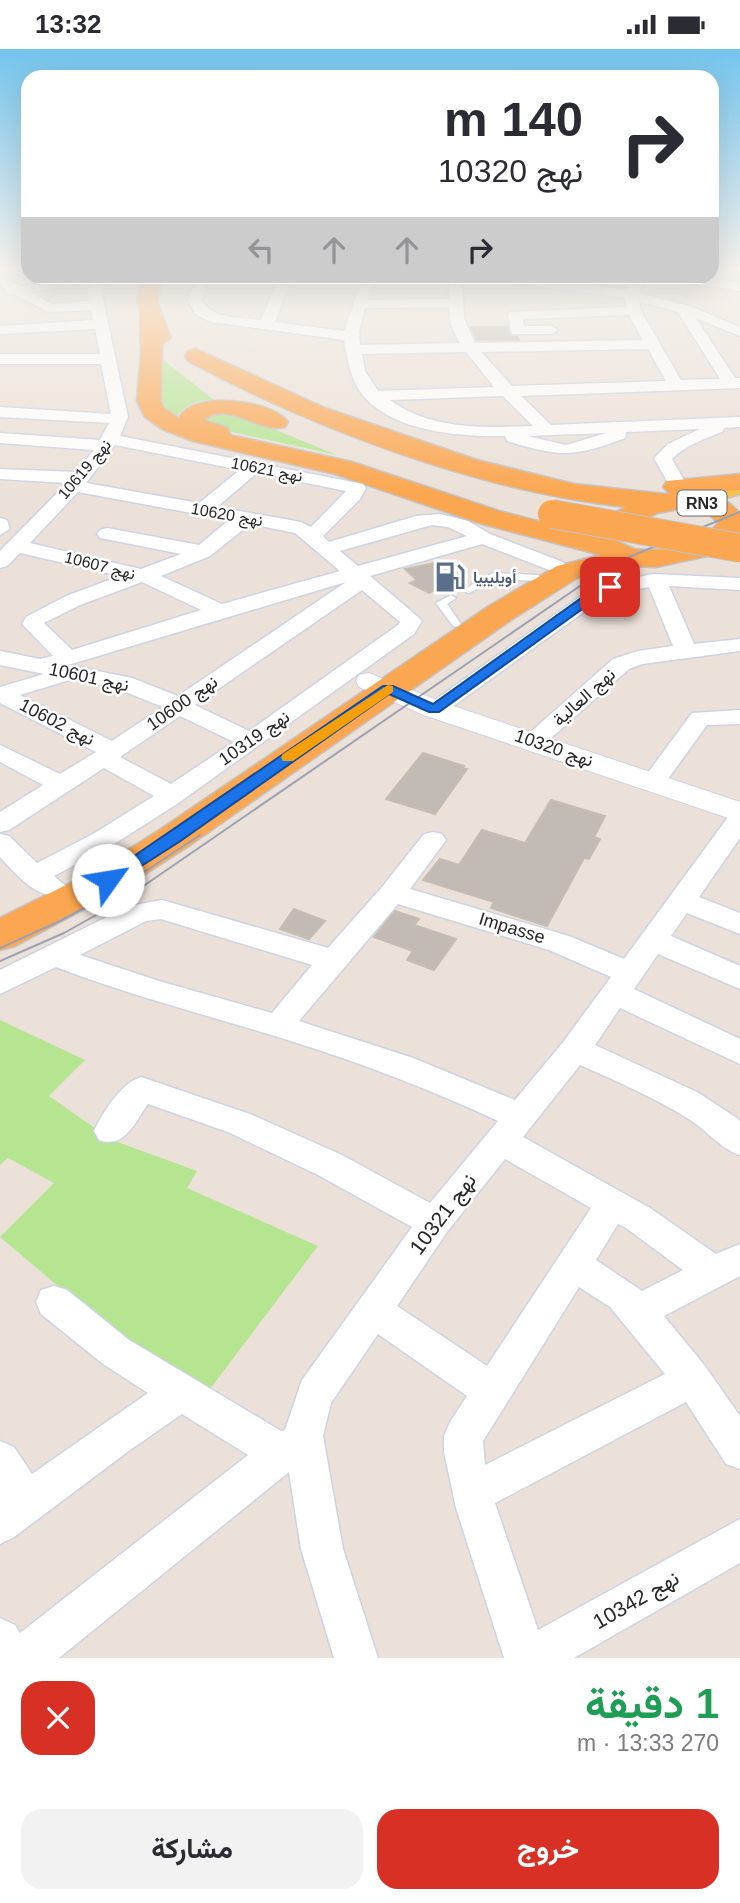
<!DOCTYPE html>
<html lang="ar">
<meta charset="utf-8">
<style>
:root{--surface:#fff;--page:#f2f2f3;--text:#2b2b33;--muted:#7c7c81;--accent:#d93025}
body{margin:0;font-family:Helvetica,Vazirmatn,sans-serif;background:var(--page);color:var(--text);direction:rtl;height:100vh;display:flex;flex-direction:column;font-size:26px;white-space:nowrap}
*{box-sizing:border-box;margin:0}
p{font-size:23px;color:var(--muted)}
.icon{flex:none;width:38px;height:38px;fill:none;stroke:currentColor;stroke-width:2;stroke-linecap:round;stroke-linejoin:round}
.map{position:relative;height:1609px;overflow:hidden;direction:ltr}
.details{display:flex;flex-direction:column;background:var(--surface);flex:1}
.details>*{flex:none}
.top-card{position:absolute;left:21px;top:21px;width:698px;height:214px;border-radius:21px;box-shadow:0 7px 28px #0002;direction:rtl;background:#fff;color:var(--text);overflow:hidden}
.pin{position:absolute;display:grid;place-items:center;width:60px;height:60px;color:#fff;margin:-30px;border-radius:14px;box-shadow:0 4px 10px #0006}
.me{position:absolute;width:77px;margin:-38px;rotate:58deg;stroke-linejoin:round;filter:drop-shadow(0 0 5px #0008)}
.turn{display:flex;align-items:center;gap:24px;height:147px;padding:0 21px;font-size:32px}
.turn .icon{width:91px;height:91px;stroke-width:2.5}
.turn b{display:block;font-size:49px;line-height:60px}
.lanes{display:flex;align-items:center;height:66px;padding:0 21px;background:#0003;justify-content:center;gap:35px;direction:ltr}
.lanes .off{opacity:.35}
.round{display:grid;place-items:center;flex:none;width:74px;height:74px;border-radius:21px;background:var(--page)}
.overview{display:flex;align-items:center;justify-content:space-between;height:119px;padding:0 21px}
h1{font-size:42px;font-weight:700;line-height:52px;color:#1e9e55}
.cta{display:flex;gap:14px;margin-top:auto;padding:14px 21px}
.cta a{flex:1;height:80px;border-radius:21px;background:var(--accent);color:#fff;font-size:28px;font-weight:700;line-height:80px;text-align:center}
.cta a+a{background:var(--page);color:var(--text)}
.status{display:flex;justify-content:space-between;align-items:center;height:49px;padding:0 35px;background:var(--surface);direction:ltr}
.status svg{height:19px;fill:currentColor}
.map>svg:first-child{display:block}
.green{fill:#b5e591}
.building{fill:#c2bbb5;stroke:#c6bdb2;stroke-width:2}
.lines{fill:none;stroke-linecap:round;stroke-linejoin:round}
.service-casing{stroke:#cdd3e2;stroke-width:3}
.minor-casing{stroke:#cdd3e2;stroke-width:3}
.tertiary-casing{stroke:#cdd3e2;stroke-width:2}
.primary-casing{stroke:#c3c3c3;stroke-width:3}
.trunk-casing{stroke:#c3c3c3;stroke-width:3}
.service{fill:#fff;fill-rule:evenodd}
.minor{fill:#fff;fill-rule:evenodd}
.tertiary{fill:#fff;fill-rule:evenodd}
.primary{fill:#f7c151;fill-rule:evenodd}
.trunk{fill:#fba650;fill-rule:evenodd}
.tram{stroke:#9ba1b3;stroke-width:2}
.trunk-bridge-casing{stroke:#c3c3c3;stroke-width:30;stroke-linecap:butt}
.trunk-bridge{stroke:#fba650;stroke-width:28}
.route{fill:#1a73e8;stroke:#114b97;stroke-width:2}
.slow{fill:#f59e0b}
.labels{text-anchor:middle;stroke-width:5;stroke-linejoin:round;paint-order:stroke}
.far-street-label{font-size:16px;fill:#272727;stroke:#fff}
.shield{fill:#fff;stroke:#686868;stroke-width:2}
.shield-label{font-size:16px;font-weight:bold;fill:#272727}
.far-service-label{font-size:16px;font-weight:bold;fill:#4e5e75;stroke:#fff;text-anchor:start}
.street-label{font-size:18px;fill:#272727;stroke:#fff}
.near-street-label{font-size:21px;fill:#272727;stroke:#fff}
</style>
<div class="status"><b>13:32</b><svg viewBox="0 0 49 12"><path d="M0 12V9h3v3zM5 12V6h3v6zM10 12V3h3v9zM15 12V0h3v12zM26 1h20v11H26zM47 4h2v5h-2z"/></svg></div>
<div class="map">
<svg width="740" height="1609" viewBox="0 0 740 1609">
<rect width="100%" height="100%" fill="#ebe1d8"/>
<g class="green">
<path d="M162 310 214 351C200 351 182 355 176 370 155 354 160 334 162 310Z"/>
<polygon points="220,364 261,375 337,406 228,382 203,372 204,368"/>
<polygon points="0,971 85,1011 49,1047 112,1091 197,1122 187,1139 318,1197 204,1348 124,1293 0,1188 54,1134 8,1109 0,1116"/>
</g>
<g class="building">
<polygon points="471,278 508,278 510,287 517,288 519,291 477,291"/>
<polygon points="434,514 453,532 429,544 410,534 417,531 405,520"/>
<polygon points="423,704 464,717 462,719 467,720 435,765 386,750"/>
<polygon points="551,751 605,767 594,788 600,790 589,810 584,809 547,877 491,859 494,853 423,831 440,810 459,816 482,781 525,794"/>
<polygon points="294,860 325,872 309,890 280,880"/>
<polygon points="395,862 419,870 414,876 456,890 434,921 407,911 413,902 374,888"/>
</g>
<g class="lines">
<g class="service-casing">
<g id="service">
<polygon points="493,524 538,526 543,529 538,532 495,530 471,543 468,544 463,541"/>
<polygon points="451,546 456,549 447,555 461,575 456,578 453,577 436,554"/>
</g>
</g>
<g class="minor-casing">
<g id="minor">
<path d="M0 227 20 237 80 229V235L31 243 52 255 89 252 87 241 96 228H108L101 241 128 368 120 387 363 435 366 439 360 450 323 487 329 493 416 467 440 465 468 472 490 485 563 513 566 517 563 521H549L482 495 370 527 418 568 422 572 414 585 177 755 111 797 54 827 68 839 64 845C38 853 16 825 0 808V785L9 787 37 814 93 785 154 747 104 719 9 781 0 783V763L43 736 0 713V696L60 725 96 703 0 654V638L44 625 0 616V602L40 610 53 607 26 579 22 575 26 568 66 547 120 527 20 504 7 517 0 519V502L67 434 0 430V420L76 423 94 401 0 394V384L100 391 109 374 0 368V358L111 365 101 315H0V305H100L95 280 0 285V277L93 271 91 261 49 263 15 246 7 245 6 240 0 237ZM115 396 240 421 199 454 86 434ZM257 424 346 442 311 478 301 473 217 458ZM78 443 229 471 199 496 107 479 100 481 97 485 100 489 181 505 141 520 30 494ZM250 475 295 484 340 522 222 555 161 527 210 507ZM432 476 448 478 467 487 358 517 340 502ZM142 533 201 561 72 601 44 574 80 556ZM346 533 178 647 132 629 68 616ZM362 541 400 573 398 576 249 682 195 656ZM73 630 118 640 163 658 112 692 20 646ZM180 667 234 693 171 735 120 708Z"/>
<path d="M197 228H210L202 251C212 271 240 268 261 271L280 228H292L275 273 344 282 363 228H376L367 251 449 250V228H462L464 269 475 294 643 291 629 266 523 270 524 277H551L558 281 551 285H512L508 266 510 263 626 258 624 249 501 232 494 228H537L626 241 632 228H644L639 244 689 257 740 278V287L696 269 735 329H740V339L521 347 551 376 740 368V378L724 379 722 383C704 390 686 396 672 410L687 437 678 442 672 441 654 409 668 395 700 380 626 383 625 389C573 409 559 408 507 392L505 387C462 388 397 383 366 350 352 335 347 311 344 291L211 273 196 266 188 251ZM639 252 678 263 720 330 681 331 641 262ZM449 258 451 276 460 294 360 296 359 282 365 259ZM648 300 666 332 512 337 481 303ZM466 303 494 338 378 342 365 322 362 305ZM503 347 533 377C486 379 430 381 390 351ZM607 384 566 396 527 387Z"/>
<polygon points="675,228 703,228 740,234 740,242 682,232"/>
<polygon points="0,469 7,471 10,480 0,486"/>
<polygon points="653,525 740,529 740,541 669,537 694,595 740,590 740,602 642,615 629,620 542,697 526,697 522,692 526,687 613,610 638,602 673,597 649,538 609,545 442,665 426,665 422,660 595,537"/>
<polygon points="740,661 740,675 707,676 662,738 653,741 644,738 641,733 692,664"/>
<path d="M740 762V789L699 848 740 864V885L687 864 671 887 740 917V940L658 905 634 940 740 990V1015L620 959 595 996 697 1043 737 1069 740 1072V1106C720 1100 706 1080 687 1069 653 1048 616 1032 580 1016L523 1088 650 1159 716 1205 740 1195V1227L664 1267 705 1317 740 1367V1420L726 1415 686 1353 495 1454 538 1581 740 1470V1514L574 1609H504L456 1459 444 1403V1387L450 1373 467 1347 378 1285 331 1354 323 1387 343 1500 378 1609H334L301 1500 289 1423 59 1609H0V1569L15 1576 20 1584 248 1406 182 1365 130 1401 14 1488 0 1495V1392L14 1398 32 1425 148 1344 103 1315 41 1265 36 1253 41 1241 54 1237 67 1241 129 1291 281 1382 285 1381 302 1331 412 1178 318 1126 228 1083 148 1055C134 1074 125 1100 99 1091L94 1082C103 1063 121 1034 141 1028L250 1065 342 1106 430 1154 498 1072C432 1041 364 1015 294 993 215 968 134 948 56 918L0 945V921L129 857 162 851 328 899 382 838 424 785 433 783 442 785 446 791 410 840 569 887 624 910 731 764ZM398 855 549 901 611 928 564 992 515 1051 413 1009 299 972ZM161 870 312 916 272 964 159 932 80 906 146 872ZM505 1110 591 1159 487 1317 397 1257 447 1183ZM618 1175 626 1179 683 1221 642 1242 596 1211ZM579 1238 610 1258 665 1325 485 1416 483 1392Z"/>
</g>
</g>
<g class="tertiary-casing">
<polygon id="tertiary" points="369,624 444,654 740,753 740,773 424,666 359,638 356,632 359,626"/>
</g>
<g class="primary-casing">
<polygon id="primary" points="740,428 740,445 691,460 681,458 677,452 681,446"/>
</g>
<g class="trunk-casing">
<path id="trunk" d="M142 228H162L157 252 171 289 162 295 161 352 164 359 179 369C193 340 274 352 288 373L285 378C259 385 228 351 204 371L228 379 230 386 352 413 499 462 584 484 602 470 626 458C480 442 317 381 188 312L185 307 188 302 196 300 325 359 477 411 574 435 665 445H670L663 438 667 432 740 425V441L699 444 729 454 740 464V483L731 495 707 507 656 518 629 517 577 529 511 571 187 798 122 840 15 897 0 901V869L94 822 161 780 489 557 557 517 601 506 479 474 335 425 193 392 162 380 145 368 137 352 141 306 140 262 137 252ZM685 459 710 466 718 474C702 495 662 504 635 500 629 498 621 494 615 491L613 487 657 464Z"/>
</g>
<use href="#service" class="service"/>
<use href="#minor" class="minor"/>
<use href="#tertiary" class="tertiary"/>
<use href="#primary" class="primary"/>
<use href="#trunk" class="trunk"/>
<g class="tram">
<polyline points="0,899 60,872 114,843 200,786"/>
<polyline points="0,912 64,884 123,851 580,537 629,508 740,463"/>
</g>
<g class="trunk-bridge-casing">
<polyline id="trunk-bridge" points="552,465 740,499"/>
</g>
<use href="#trunk-bridge" class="trunk-bridge"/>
</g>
<linearGradient id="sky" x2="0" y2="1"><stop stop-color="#73c4ed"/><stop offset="0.49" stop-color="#f6f2ed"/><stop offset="1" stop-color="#f6f2ed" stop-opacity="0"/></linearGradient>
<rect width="740" height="446" fill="url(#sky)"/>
<polygon class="route" points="610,534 615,535 615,540 599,548 439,663 429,663 389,645 179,793 113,835 102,835 99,831 383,637 393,637 433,655 591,542"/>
<polygon class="slow" points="388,636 393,637 393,643 293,712 283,712 281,708 283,705"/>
<defs>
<g id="fuel-bare" transform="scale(2.415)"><path d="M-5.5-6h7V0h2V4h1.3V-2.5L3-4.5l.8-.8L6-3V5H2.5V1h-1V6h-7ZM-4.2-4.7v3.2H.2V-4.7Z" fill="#5c6f8a" stroke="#fff" stroke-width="2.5" paint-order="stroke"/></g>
</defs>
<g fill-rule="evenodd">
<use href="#fuel-bare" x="450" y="528"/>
</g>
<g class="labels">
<g class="far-street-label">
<text transform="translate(84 420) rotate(-50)" y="6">نهج 10619</text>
<text transform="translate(267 420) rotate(11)" y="6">نهج 10621</text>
<text transform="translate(227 465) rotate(10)" y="6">نهج 10620</text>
<text transform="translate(100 516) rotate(14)" y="6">نهج 10607</text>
</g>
<rect class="shield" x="677.5" y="441.5" width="49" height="25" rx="5"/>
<g class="shield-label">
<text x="702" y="460">RN3</text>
</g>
<g class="far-service-label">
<text x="473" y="534">أويليبيا</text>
</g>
<g class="street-label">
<text transform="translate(89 628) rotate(12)" y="6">نهج 10601</text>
<text transform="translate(584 648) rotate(-42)" y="6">نهج العالية</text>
<text transform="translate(182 654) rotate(-35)" y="6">نهج 10600</text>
<text transform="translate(57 673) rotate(27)" y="6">نهج 10602</text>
<text transform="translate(254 689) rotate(-35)" y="6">نهج 10319</text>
<text transform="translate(554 699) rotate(19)" y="6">نهج 10320</text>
<text transform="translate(512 879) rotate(17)" y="6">Impasse</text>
</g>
<g class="near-street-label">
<text transform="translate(443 1165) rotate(-53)" y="7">نهج 10321</text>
<text transform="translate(636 1551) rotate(-30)" y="7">نهج 10342</text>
</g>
</g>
</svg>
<div class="pin" style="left:610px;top:538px;background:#d93025"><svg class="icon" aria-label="arrive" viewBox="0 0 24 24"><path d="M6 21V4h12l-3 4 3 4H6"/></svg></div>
<svg class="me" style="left:108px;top:831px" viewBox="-20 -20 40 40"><circle r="19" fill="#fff"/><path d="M0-13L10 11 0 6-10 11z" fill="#1a73e8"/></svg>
<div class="top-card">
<div class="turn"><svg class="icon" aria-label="right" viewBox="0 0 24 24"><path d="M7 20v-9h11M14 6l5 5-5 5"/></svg><div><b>140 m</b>نهج 10320</div></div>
<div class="lanes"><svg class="icon off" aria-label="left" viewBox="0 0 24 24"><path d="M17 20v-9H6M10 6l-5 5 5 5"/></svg><svg class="icon off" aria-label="ahead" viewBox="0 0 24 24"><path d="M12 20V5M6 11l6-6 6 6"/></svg><svg class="icon off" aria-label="ahead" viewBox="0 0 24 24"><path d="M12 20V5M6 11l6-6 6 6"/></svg><svg class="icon" aria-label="right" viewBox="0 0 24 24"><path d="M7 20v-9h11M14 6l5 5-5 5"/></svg></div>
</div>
</div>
<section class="details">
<div class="overview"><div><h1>1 دقيقة</h1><p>270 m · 13:33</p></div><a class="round" style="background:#d93025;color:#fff"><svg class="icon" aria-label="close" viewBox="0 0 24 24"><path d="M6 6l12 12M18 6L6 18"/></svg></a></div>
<div class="cta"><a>خروج</a><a>مشاركة</a></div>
</section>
